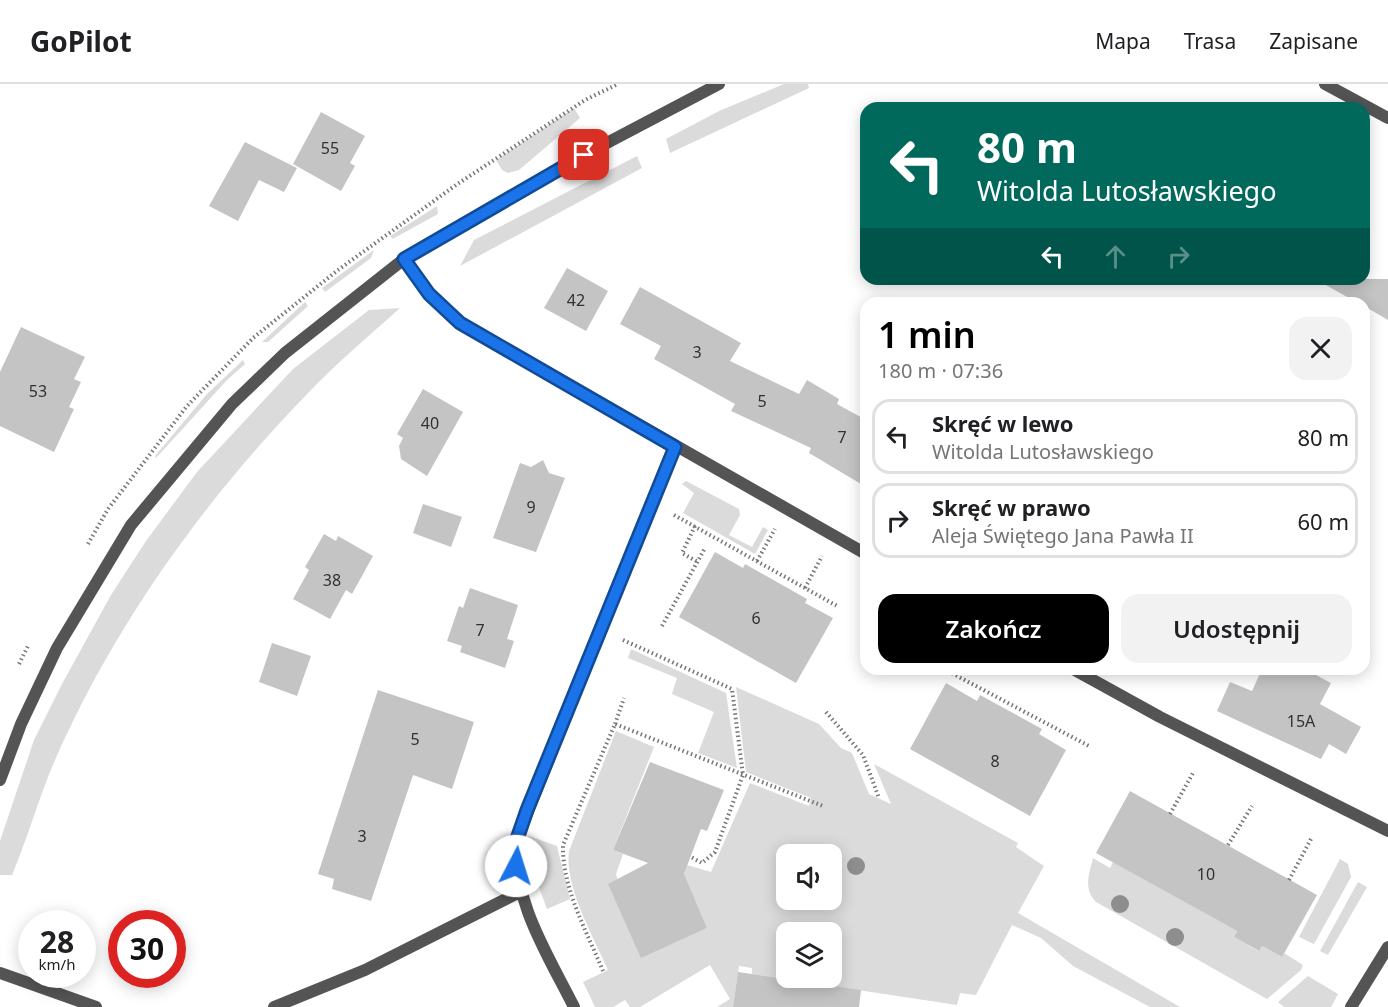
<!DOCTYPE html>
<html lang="pl">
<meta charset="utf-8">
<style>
:root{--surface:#fff;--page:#f2f2f2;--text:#202124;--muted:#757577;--line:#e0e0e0;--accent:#000}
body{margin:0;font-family:"Noto Sans",sans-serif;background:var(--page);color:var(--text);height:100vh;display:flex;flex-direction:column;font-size:22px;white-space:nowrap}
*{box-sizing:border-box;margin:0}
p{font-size:20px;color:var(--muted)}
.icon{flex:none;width:33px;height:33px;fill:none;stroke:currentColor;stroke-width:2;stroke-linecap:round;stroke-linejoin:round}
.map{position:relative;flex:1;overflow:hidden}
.panel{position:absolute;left:860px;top:213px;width:510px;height:378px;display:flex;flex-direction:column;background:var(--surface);border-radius:18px;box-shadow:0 3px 15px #0003}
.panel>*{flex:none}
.hud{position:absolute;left:860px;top:18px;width:510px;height:183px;border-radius:18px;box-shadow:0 3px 15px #0003;background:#00695c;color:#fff;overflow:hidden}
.tools{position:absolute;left:776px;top:760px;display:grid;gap:12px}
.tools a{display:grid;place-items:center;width:66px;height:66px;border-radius:12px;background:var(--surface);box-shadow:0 3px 15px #0003;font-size:30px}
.speed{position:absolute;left:18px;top:826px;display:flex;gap:12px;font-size:30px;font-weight:700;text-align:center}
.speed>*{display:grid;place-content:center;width:78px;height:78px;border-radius:50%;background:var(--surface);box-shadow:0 3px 15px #0003;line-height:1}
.speed small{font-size:15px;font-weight:400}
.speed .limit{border:9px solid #d22;background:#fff;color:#111}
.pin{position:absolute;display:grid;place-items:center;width:51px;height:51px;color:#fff;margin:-26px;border-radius:12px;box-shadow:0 3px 9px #0006}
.me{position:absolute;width:66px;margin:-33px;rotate:5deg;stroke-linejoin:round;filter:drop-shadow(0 0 4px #0008)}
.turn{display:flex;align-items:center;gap:21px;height:126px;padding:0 18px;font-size:27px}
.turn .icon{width:78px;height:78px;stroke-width:2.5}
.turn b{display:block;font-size:42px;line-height:51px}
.lanes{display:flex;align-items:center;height:57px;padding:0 18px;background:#0003;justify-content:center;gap:30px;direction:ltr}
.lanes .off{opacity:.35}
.round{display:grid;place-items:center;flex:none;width:63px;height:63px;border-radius:18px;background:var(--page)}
.headline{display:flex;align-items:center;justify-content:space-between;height:102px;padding:0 18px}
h1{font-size:36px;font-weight:600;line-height:45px;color:var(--accent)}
.button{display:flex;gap:12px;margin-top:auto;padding:12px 18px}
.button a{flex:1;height:69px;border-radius:18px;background:var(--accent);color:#fff;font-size:24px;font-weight:600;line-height:69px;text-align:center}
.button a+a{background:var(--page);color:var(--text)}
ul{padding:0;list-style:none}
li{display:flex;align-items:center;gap:18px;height:75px;margin:0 12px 9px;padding:0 6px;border:3px solid var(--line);border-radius:18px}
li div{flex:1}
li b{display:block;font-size:22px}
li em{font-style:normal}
header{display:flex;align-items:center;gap:36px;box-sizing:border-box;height:84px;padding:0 30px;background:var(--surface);border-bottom:2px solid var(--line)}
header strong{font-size:28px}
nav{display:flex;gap:33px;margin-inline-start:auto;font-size:21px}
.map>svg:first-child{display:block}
.green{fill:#dbdbdb;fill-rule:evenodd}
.building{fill:#c4c4c4}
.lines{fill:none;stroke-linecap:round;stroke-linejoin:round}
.path{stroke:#767676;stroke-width:4;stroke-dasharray:1.5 3;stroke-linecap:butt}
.lane{stroke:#545454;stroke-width:12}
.street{stroke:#545454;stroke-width:12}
.tree{fill:#8e8e8e}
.route-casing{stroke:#114b97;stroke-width:15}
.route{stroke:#1a73e8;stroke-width:10}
.labels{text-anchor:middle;stroke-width:4.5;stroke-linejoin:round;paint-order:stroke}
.number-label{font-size:16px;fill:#313131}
</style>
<header>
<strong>GoPilot</strong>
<nav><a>Mapa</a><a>Trasa</a><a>Zapisane</a></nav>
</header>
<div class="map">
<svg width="1388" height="923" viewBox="0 0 1388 923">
<rect width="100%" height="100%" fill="#fff"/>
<g class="green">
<polygon points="784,0 808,0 809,4 670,69 666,55 719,27"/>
<polygon points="574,24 580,34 519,86 508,89 502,86 496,76"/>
<polygon points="637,72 642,84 460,182 474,156"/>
<polygon points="437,122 438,130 398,152 393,155 390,152"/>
<polygon points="374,166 371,174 325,208 322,204"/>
<polygon points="305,218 308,222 268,258 262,258"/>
<path d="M400 224C370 251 338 278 310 307 205 415 116 538 55 676 39 713 28 753 12 791H0V757L34 656 62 600 111 511 146 457 197 388 293 285 369 226Z"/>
<polygon points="243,276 245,280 227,296 156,374 155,372 207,310"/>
<polygon points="686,397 739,425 740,431 729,451 752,463 763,443 768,446 755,470 683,429 694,409 682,400"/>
<polygon points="631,565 726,609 737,684 698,669 714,628 672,610 677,594 628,574"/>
<path d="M736 603 819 640 841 664 852 669 869 710 891 720 874 680 1018 759 1016 763 1044 782 1018 829 1180 923H1150L1073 882 1041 854 1012 841 976 911 960 909 957 921 752 890V884L739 882 733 923H717L730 915 710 881 640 923H630L625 916 613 923H595L583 898 608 886C594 854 564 802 569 767L616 647 654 663 613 766 623 770 616 790 641 873 707 844 684 791 687 781 711 788 750 699 809 722 811 714 746 688ZM786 771H831V816H786ZM786 849H831V894H786Z"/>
<polygon points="529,752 557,762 570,815 547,825 526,769"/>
<path d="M1093 774 1110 784 1113 778 1237 847 1234 853 1258 867 1262 862 1282 873 1284 869 1303 881 1301 886 1267 915 1096 818C1083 804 1089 791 1093 774Z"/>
<polygon points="1340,775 1348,780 1351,793 1314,860 1299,853"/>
<polygon points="1358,798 1367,803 1328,871 1320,867"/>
<polygon points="1308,892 1338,910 1331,923 1284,923 1278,918"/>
</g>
<g class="building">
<polygon points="321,28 365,52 350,79 355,82 341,107 293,80"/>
<polygon points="245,58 297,84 284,108 259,96 238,137 209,122"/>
<polygon points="567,184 608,207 586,247 544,224"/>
<polygon points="1315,195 1388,195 1388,236 1364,222 1364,219 1358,219"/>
<polygon points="640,203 741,259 730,277 799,310 807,296 839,315 837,320 866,336 866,403 809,369 811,364 731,327 735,320 654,275 661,262 620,240"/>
<polygon points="21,243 85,273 74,295 81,298 69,323 74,325 54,368 0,342 0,288"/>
<polygon points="423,305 463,328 427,392 401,375 399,362 403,354 397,350"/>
<polygon points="543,376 549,389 565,394 536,468 493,454 520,379 531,383"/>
<polygon points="423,420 462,433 451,463 413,449"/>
<polygon points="324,450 336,457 338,452 373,472 352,510 346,506 330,535 293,515 309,486 305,483"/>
<polygon points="715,468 743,484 745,480 807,515 805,519 833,534 796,599 679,533"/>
<polygon points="470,504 518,521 507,555 514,557 505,584 460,568 462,562 447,557 459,522 463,524"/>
<polygon points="272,559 311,572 297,612 259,598"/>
<polygon points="1262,585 1305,585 1331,599 1320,620 1361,643 1346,670 1329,660 1321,675 1217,627 1230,598 1252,607"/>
<polygon points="946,599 977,617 980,611 1022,634 1042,645 1039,650 1066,666 1030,732 910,665"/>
<polygon points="378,606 474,638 452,705 413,691 371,817 332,805 334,795 318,790"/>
<polygon points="650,678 724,706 707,747 701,745 684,790 707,844 641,874 608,800 648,779 613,766"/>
<polygon points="1130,707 1317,811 1282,873 1262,862 1259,867 1234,853 1237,847 1096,769"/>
<polygon points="738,888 861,906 859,923 733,923"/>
</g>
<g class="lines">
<g class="path">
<polyline points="674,431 839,523"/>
<polyline points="695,442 682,469 698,478"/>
<polyline points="88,460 108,425 187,322 253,254 338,186 456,101 585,16 618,0"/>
<polyline points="757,477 775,445"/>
<polyline points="805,504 822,472"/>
<polyline points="662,542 705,464"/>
<polyline points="623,556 732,605 743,691 715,768 702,779 691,773"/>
<polyline points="19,580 29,560"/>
<polyline points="944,585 1089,662"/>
<polyline points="826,628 863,671 879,714"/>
<polyline points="615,640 624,614"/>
<polyline points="1170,730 1193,689"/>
<polyline points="1228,761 1252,722"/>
<polyline points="1289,796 1311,755"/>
<path d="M603 887C587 848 562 804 563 761L615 640 823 722"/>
</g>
<g class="lane">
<polyline points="1325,0 1388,34"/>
<polyline points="0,889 96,923"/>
<polyline points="274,923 365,886 522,807"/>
<polyline points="1351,923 1388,863"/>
</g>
<g class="street">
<polyline points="404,175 429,210 461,239 866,470"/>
<polyline points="1073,585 1160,633 1388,747"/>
<polyline points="0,696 21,640 57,564 131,441 232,320 285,269 404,175 584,71 719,0"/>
<path d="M574 923C548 871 511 815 517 755L674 363"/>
</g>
</g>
<g class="tree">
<circle cx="856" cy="782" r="9"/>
<circle cx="1120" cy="820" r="9"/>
<circle cx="1175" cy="853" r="9"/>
</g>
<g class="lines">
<g class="route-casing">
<polyline id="route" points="516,782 517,755 527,726 675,363 460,239 429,210 404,175 584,71"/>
</g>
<use href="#route" class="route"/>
</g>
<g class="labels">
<g class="number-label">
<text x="330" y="70">55</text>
<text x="576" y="222">42</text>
<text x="697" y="274">3</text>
<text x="38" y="313">53</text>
<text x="762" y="323">5</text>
<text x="430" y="345">40</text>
<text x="842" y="359">7</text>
<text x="531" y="429">9</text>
<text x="332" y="502">38</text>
<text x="756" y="540">6</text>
<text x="480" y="552">7</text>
<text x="1301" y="643">15A</text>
<text x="415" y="661">5</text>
<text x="995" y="683">8</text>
<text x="362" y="758">3</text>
<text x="1206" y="796">10</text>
</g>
</g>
</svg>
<div class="tools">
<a><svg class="icon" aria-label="sound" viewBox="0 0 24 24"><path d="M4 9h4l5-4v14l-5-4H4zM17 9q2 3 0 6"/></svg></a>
<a><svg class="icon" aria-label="layers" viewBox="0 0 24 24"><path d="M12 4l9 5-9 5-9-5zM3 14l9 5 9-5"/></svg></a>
</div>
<div class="speed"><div>28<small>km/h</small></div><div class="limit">30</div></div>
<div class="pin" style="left:584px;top:71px;background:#d93025"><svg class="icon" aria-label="arrive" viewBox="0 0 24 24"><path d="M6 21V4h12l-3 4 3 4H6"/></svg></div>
<svg class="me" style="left:516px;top:782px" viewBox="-20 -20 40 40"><circle r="19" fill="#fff"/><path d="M0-13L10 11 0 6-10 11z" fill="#1a73e8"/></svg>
<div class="hud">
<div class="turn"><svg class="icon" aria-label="left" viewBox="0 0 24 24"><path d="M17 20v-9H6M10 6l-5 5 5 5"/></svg><div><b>80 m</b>Witolda Lutosławskiego</div></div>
<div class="lanes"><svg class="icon" aria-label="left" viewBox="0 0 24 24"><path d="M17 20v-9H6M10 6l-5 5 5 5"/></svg><svg class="icon off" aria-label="ahead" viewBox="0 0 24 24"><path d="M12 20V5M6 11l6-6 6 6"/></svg><svg class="icon off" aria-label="right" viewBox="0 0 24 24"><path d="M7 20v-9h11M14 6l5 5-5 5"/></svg></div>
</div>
<section class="panel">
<div class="headline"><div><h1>1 min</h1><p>180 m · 07:36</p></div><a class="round"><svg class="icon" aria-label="close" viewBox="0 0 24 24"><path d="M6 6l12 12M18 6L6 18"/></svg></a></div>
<ul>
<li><svg class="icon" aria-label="left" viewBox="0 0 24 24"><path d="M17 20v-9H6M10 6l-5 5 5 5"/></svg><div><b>Skręć w lewo</b><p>Witolda Lutosławskiego</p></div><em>80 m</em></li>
<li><svg class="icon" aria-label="right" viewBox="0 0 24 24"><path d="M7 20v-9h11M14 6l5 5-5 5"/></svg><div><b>Skręć w prawo</b><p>Aleja Świętego Jana Pawła II</p></div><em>60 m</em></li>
</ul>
<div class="button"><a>Zakończ</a><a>Udostępnij</a></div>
</section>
</div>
